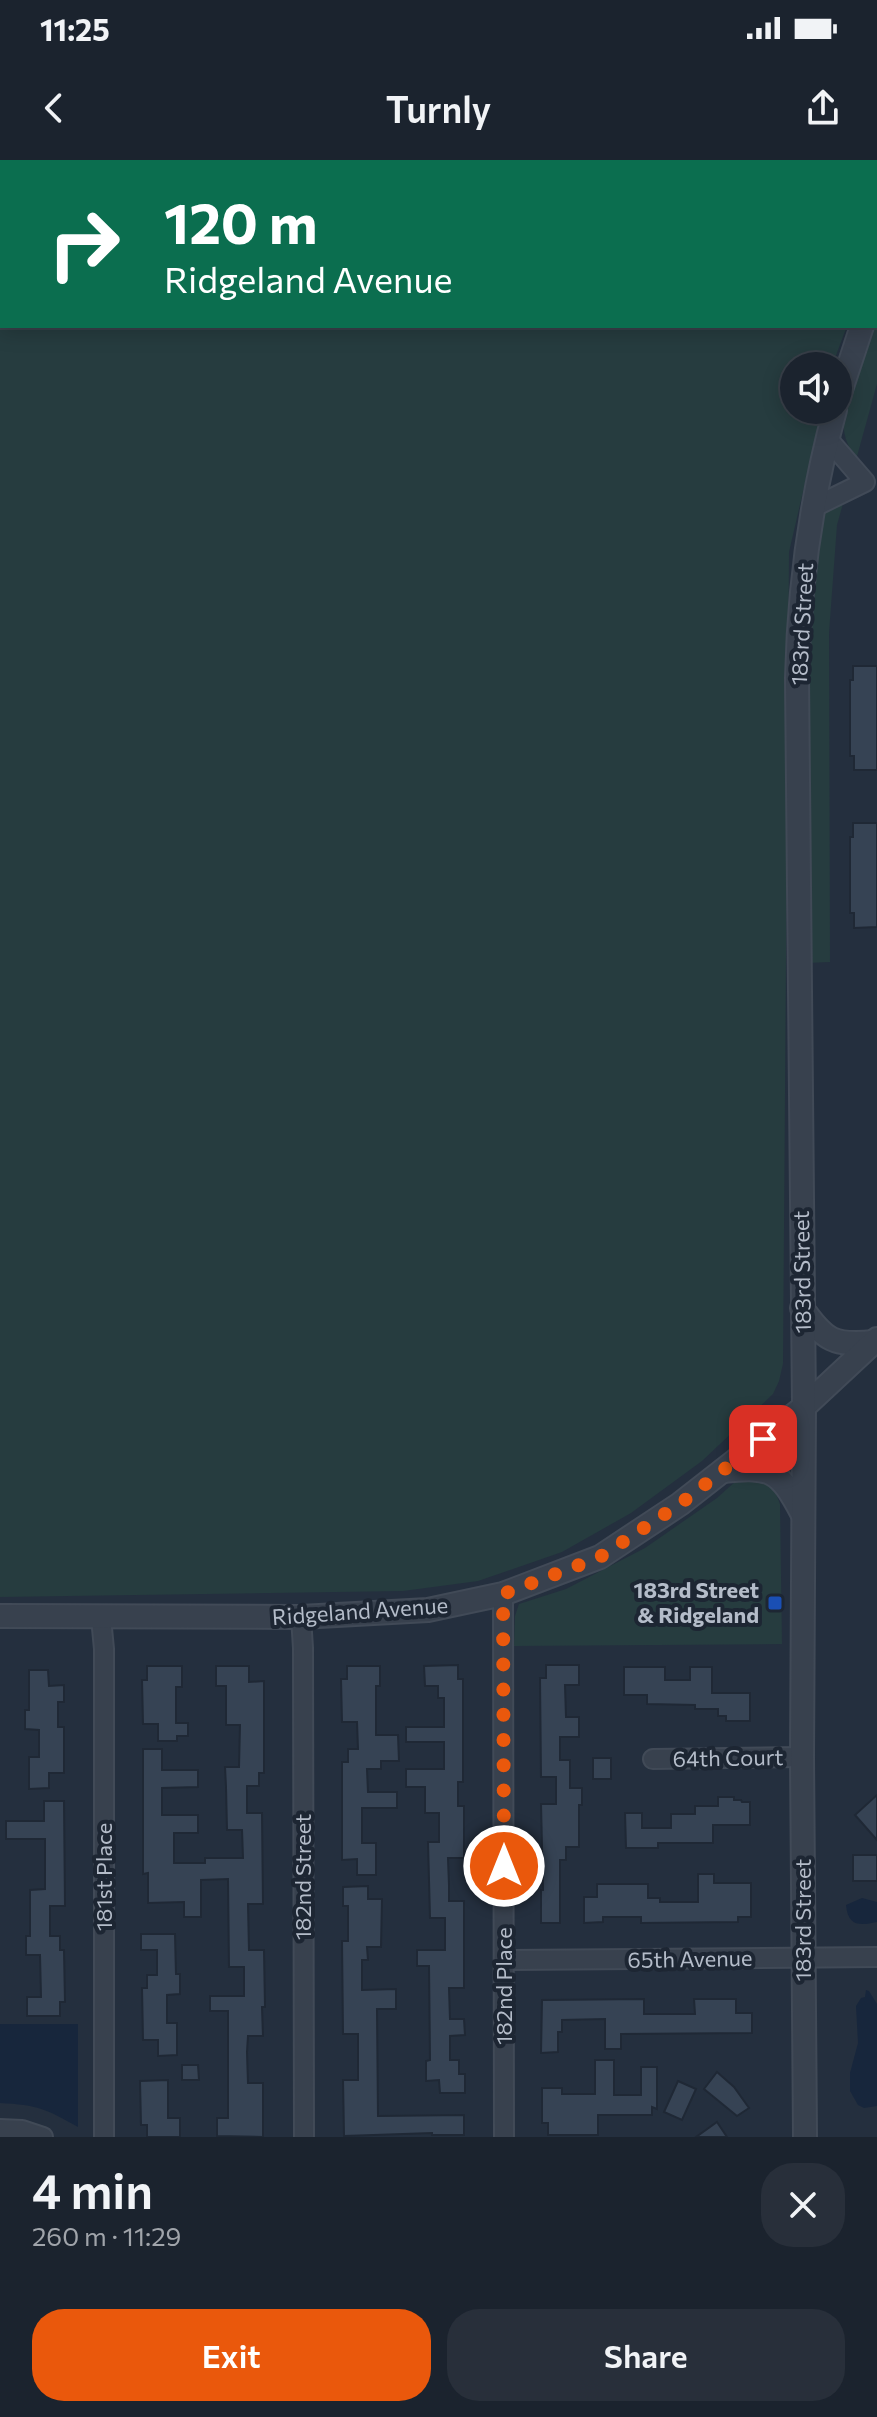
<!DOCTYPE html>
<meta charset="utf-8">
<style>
:root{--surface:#1b232e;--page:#282f3a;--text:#f1f3f6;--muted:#a0a4aa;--line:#39404a;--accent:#ea580c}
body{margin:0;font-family:Commissioner,sans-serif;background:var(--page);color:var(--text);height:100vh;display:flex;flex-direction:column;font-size:30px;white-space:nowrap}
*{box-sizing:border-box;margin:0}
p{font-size:26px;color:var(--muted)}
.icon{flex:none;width:44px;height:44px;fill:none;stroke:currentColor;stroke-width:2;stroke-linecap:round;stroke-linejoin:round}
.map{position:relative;height:1977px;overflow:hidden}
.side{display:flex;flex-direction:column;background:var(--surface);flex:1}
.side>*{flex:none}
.banner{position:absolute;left:0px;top:0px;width:878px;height:168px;box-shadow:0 4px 20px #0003,0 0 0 2px var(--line);background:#0b6e4f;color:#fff;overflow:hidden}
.controls{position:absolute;left:780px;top:192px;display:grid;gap:16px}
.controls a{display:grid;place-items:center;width:72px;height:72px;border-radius:50%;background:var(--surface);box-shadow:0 4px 20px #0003,0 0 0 2px var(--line);font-size:40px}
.pin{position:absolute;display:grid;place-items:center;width:68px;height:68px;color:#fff;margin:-34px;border-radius:16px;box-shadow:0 4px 12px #0006}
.me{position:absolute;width:88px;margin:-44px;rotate:0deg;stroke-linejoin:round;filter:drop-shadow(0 0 6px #0008)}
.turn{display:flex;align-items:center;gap:28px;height:168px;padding:0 32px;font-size:36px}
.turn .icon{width:104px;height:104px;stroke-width:2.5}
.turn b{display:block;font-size:56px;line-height:68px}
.round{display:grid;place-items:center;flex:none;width:84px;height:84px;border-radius:32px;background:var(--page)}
.head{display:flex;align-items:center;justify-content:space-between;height:136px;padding:0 32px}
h1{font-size:48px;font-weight:600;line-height:60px}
.primary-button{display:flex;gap:16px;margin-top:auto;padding:16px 32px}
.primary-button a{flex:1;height:92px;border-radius:32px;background:var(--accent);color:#fff;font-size:32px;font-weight:600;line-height:92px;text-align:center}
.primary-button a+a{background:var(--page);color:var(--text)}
.status{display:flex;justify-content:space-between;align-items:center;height:56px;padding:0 40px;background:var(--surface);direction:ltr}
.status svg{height:22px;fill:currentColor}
header{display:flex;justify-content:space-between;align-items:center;height:104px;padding:0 32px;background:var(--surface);font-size:36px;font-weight:600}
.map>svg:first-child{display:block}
.green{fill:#263c3f}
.water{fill:#17263c}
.building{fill:#364354;stroke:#1f2835;stroke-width:2}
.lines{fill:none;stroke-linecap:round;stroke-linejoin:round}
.minor-casing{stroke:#414a57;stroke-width:22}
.tertiary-casing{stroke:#414a57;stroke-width:26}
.minor{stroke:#38414e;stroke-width:18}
.tertiary{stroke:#38414e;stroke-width:22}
.route{stroke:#ea580c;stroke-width:14;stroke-dasharray:0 25.2}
.transit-dot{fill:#1a4fb4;stroke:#1d2633;stroke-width:3}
.labels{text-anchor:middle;stroke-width:8;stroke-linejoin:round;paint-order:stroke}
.street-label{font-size:22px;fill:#b4bcc9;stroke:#1d2633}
.poi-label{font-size:22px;font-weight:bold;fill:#b4bcc9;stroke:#1d2633;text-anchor:end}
</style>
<div class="status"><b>11:25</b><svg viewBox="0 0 49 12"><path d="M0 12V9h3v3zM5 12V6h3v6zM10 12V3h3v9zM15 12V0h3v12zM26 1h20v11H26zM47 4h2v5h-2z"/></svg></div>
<header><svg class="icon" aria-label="back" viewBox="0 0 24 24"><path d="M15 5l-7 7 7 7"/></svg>Turnly<svg class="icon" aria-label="share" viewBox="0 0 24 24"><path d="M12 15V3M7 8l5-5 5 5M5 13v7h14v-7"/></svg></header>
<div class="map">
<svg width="877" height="1977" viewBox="0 0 877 1977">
<rect width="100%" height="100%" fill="#242f3e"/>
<g class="green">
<polygon points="0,0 877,0 876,94 876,2 2,2 2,166 847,166 832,206 794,206 794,250 822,250 789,392 783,1204 779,1221 773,1234 702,1301 631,1353 562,1392 478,1421 403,1431 0,1437"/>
<path d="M877 158V224L856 300C851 290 845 281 844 270 841 244 865 192 874 166H876Z"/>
<polygon points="844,340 837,365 829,473 830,802 807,803 806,568 812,409 823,351"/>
<polygon points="756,1316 772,1323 780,1344 782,1484 514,1486 515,1456 519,1444 566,1429 645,1388 717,1338 737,1320"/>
</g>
<g class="water">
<path d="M862 1738 877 1742V1762C859 1766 848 1766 846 1745Z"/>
<polygon points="866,1830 869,1831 877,1844 877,1946 864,1948 858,1945 850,1931 850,1913 858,1883 856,1846 861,1838 865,1837"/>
<path d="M0 1864H78V1967C46 1949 38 1945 0 1943Z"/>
</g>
<g class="building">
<polygon points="853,506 877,506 877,610 854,610 854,596 850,596 850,520 853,520"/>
<polygon points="853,663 877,663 877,767 854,768 854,753 850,753 850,677 853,677"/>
<polygon points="458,1505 458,1519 463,1519 463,1622 458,1622 458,1646 464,1646 464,1698 448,1698 449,1725 449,1741 464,1741 464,1828 449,1828 450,1859 464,1859 465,1875 450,1876 450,1900 459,1900 459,1914 465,1914 465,1933 440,1933 439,1920 426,1921 426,1901 430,1900 429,1806 417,1806 417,1790 445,1790 445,1758 430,1758 428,1682 439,1682 439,1653 425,1653 425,1627 406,1627 406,1609 444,1609 444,1582 406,1582 406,1567 444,1567 444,1538 438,1538 438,1526 425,1526 424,1506"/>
<polygon points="546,1505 579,1505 579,1525 565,1525 566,1557 579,1557 579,1577 560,1577 560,1600 570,1600 570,1628 582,1628 582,1645 579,1645 579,1687 566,1687 566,1700 560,1700 560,1763 541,1763 541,1730 543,1730 541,1644 556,1644 556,1617 541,1617 540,1518 546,1518"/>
<polygon points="147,1506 182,1506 182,1527 176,1527 176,1563 188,1563 188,1576 177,1576 177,1581 158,1581 158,1564 143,1564 142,1520 147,1520"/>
<polygon points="216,1506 249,1506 249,1522 264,1521 264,1613 259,1613 259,1626 247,1626 247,1653 262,1653 263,1744 248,1744 249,1790 264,1790 265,1847 262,1847 263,1876 248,1876 247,1892 248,1923 263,1923 263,1977 217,1976 217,1958 228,1958 228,1851 210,1851 210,1836 244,1836 244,1807 229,1807 228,1719 201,1720 201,1757 184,1757 184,1742 148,1743 148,1713 143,1714 143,1589 162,1589 162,1610 198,1610 198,1627 162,1628 162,1655 198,1655 198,1673 174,1673 174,1703 205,1703 205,1698 243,1698 242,1670 227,1670 226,1627 225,1607 239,1607 240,1565 226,1565 226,1526 216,1526"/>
<polygon points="347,1506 380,1506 380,1526 376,1526 376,1575 398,1575 399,1601 381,1601 381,1609 367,1609 368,1632 397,1632 397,1648 362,1648 362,1683 376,1683 376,1715 357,1715 357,1699 342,1700 342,1602 348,1602 348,1589 358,1589 357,1562 342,1562 341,1519 347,1519"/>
<polygon points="624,1507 665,1507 665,1520 690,1520 690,1507 712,1507 712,1533 750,1533 750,1561 726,1561 726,1556 718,1556 718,1549 695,1549 695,1545 647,1544 647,1535 624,1535"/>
<polygon points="29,1510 48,1510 49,1526 64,1525 64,1542 58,1542 58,1567 64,1567 64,1613 49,1613 49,1628 29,1629 29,1597 39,1597 39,1570 25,1569 25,1550 29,1550"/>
<rect x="593" y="1598" width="18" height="21"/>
<polygon points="877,1635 877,1680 855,1655"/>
<polygon points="718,1637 734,1637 734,1640 741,1640 742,1642 750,1642 750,1665 713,1665 713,1683 658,1683 658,1688 626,1688 625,1653 642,1653 642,1668 671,1668 671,1654 695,1654 695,1646 718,1646"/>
<polygon points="44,1641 64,1641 65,1746 50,1746 50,1776 60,1776 60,1790 64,1790 65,1842 60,1842 60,1856 27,1856 27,1837 41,1837 40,1795 26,1795 26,1776 30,1776 30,1730 45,1729 45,1679 6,1679 6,1661 44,1661"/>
<rect x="853" y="1695" width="24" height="26"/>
<polygon points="698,1714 714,1714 714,1723 751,1723 751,1757 738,1757 738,1762 641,1763 641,1757 603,1757 603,1762 584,1763 584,1737 597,1737 597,1724 648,1724 648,1738 660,1738 660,1742 698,1742"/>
<polygon points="368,1726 368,1739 382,1739 381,1787 367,1787 368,1800 362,1800 362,1830 396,1829 396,1849 377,1849 378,1956 464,1955 464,1975 432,1975 432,1973 344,1976 343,1920 358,1920 358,1874 343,1874 342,1781 348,1781 348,1746 343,1746 343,1727"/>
<polygon points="141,1774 175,1774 176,1814 180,1814 180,1834 167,1835 167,1863 177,1863 177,1895 158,1896 158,1880 143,1880 142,1828 147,1828 147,1815 157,1815 157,1790 141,1790"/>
<polygon points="644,1839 644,1854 695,1854 694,1839 736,1839 736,1853 752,1853 752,1873 621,1874 621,1889 605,1889 605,1859 562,1860 562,1872 558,1872 558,1892 541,1893 542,1840"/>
<polygon points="595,1900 614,1900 614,1935 641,1935 641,1907 657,1907 657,1949 652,1947 652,1955 598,1955 598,1975 548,1975 548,1963 542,1963 542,1928 562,1928 562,1934 595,1934"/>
<polygon points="182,1905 198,1905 199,1920 182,1920"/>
<polygon points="717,1912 734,1927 749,1948 737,1956 704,1929"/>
<polygon points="168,1920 168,1958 180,1958 180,1977 147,1977 147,1965 141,1965 140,1921"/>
<polygon points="678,1921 696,1929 682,1960 664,1952"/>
<polygon points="717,1962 727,1977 696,1977"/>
</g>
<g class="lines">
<g class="minor-casing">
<g id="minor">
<polyline points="812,348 865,322 827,278"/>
<polyline points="503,1434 504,1977"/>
<polyline points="301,1457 303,1488 304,1977"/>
<polyline points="101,1458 104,1489 104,1977"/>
<polyline points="653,1599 802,1597"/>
<polyline points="504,1800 877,1797"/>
<polyline points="0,1969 22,1970 43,1977"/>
</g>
</g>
<g class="tertiary-casing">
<g id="tertiary">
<polyline points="876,130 877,128"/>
<polyline points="838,239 862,166"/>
<path d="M802 1148C825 1181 834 1186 874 1182"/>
<path d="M723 1311C772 1306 779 1310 802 1353"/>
<polyline points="0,1456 301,1457 428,1450 503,1434 600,1397 680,1344 804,1247 877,1179"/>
<path d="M805 1977 802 1597 804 1247 797 518C799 427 811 338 835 250"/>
</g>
</g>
<use href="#minor" class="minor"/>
<use href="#tertiary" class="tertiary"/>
</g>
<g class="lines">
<polyline class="route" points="504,1706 503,1434 600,1397 680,1344 763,1279"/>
</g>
<rect class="transit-dot" x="767" y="1435" width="16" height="16" rx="4"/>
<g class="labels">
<g class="street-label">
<text transform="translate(802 464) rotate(-87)" y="8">183rd Street</text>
<text transform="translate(802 1112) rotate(-91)" y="8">183rd Street</text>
<text transform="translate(360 1451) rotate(-4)" y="8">Ridgeland Avenue</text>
<text transform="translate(728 1598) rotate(-1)" y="8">64th Court</text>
<text transform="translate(104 1717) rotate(-90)" y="8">181st Place</text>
<text transform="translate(303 1717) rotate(-90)" y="8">182nd Street</text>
<text transform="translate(803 1760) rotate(-90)" y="8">183rd Street</text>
<text transform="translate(690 1799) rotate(-1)" y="8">65th Avenue</text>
<text transform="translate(504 1826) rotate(-90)" y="8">182nd Place</text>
</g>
<g class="poi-label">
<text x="759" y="1438">183rd Street<tspan x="759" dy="25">&amp; Ridgeland</tspan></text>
</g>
</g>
</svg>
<div class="controls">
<a><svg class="icon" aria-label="sound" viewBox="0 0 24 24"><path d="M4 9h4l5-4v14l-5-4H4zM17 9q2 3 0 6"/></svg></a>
</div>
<div class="pin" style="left:763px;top:1279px;background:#d93025"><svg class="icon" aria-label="arrive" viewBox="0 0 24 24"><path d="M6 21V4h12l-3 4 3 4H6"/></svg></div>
<svg class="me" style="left:504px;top:1706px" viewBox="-20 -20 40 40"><circle r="17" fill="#ea580c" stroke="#fff" stroke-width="3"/><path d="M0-11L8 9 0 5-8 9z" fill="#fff"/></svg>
<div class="banner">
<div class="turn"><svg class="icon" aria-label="right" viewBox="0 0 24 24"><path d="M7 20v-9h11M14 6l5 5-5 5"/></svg><div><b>120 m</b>Ridgeland Avenue</div></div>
</div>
</div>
<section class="side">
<div class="head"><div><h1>4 min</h1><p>260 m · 11:29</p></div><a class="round"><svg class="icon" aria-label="close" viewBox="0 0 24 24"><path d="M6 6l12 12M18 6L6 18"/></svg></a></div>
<div class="primary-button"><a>Exit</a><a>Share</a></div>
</section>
